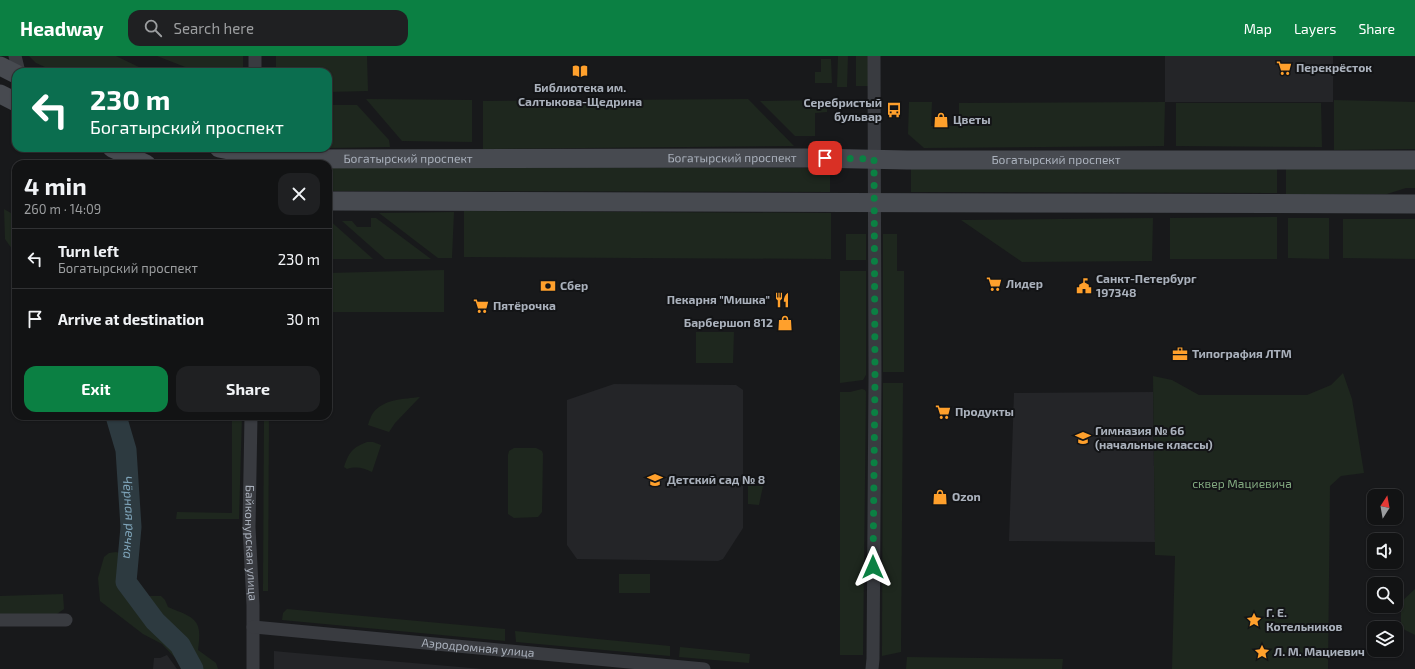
<!DOCTYPE html>
<meta charset="utf-8">
<style>
:root{--surface:#121314;--page:#1f2022;--text:#f1f3f6;--muted:#9c9ea0;--line:#313234;--accent:#0b8043}
body{margin:0;font-family:"Exo 2",sans-serif;background:var(--page);color:var(--text);height:100vh;display:flex;flex-direction:column;font-size:15px;white-space:nowrap}
*{box-sizing:border-box;margin:0}
p{font-size:13px;color:var(--muted)}
.icon{flex:none;width:22px;height:22px;fill:none;stroke:currentColor;stroke-width:2;stroke-linecap:round;stroke-linejoin:round}
.map{position:relative;flex:1;overflow:hidden}
.details{position:absolute;left:12px;top:104px;width:320px;height:260px;display:flex;flex-direction:column;background:var(--surface);border-radius:12px;box-shadow:0 1px 3px #0004,0 0 0 1px var(--line)}
.details>*{flex:none}
.guide{position:absolute;left:12px;top:12px;width:320px;height:84px;border-radius:12px;box-shadow:0 1px 3px #0004,0 0 0 1px var(--line);background:#0b6e4f;color:#fff;overflow:hidden}
.needle{width:26px;rotate:11deg}
.buttons{position:absolute;left:1367px;top:433px;display:grid;gap:8px}
.buttons a{display:grid;place-items:center;width:36px;height:36px;border-radius:8px;background:var(--surface);box-shadow:0 1px 3px #0004,0 0 0 1px var(--line);font-size:20px}
.pin{position:absolute;display:grid;place-items:center;width:34px;height:34px;color:#fff;margin:-17px;border-radius:8px;box-shadow:0 2px 6px #0006}
.me{position:absolute;width:44px;margin:-22px;rotate:0deg;stroke-linejoin:round;filter:drop-shadow(0 0 3px #0008)}
.turn{display:flex;align-items:center;gap:14px;height:84px;padding:0 12px;font-size:18px}
.turn .icon{width:52px;height:52px;stroke-width:2.5}
.turn b{display:block;font-size:28px;line-height:34px}
.round{display:grid;place-items:center;flex:none;width:42px;height:42px;border-radius:12px;background:var(--page)}
.overview{display:flex;align-items:center;justify-content:space-between;height:68px;padding:0 12px}
h1{font-size:24px;font-weight:700;line-height:30px}
.cta{display:flex;gap:8px;margin-top:auto;padding:8px 12px}
.cta a{flex:1;height:46px;border-radius:12px;background:var(--accent);color:#fff;font-size:16px;font-weight:700;line-height:46px;text-align:center}
.cta a+a{background:var(--page);color:var(--text)}
ul{padding:0;list-style:none}
li{display:flex;align-items:center;gap:12px;height:60px;padding:0 12px;border-top:1px solid var(--line)}
li div{flex:1}
li b{display:block;font-size:15px}
li em{font-style:normal}
header{display:flex;align-items:center;gap:24px;box-sizing:border-box;height:56px;padding:0 20px;background:var(--accent);color:#fff}
header strong{font-size:19px}
nav{display:flex;gap:22px;margin-inline-start:auto;font-size:14px}
.search{width:280px;height:36px;background:var(--page);display:flex;align-items:center;gap:10px;box-sizing:border-box;padding:0 14px;border-radius:12px;color:var(--muted);font-size:15px}
.map>svg:first-child{display:block}
.built{fill:#242528}
.green{fill:#1e271e}
.lines{fill:none;stroke-linecap:round;stroke-linejoin:round}
.river{stroke:#2d3a40;stroke-width:21}
.street{stroke:#393b40;stroke-width:13}
.secondary{stroke:#474a50;stroke-width:19}
.route{stroke:#0b8043;stroke-width:7;stroke-dasharray:0 12.6}
.labels{text-anchor:middle;stroke-width:4;stroke-linejoin:round;paint-order:stroke}
.poi-label{font-size:12px;font-weight:bold;fill:#aab1bc;stroke:#131416;text-anchor:start}
.street-label{font-size:12px;fill:#aab1bc;stroke:#131416}
.park-label{font-size:12px;fill:#81a87f;stroke:#131416}
.water-label{font-size:13px;font-style:italic;fill:#7ea4b9;stroke:#131416}
</style>
<header>
<strong>Headway</strong>
<div class="search"><svg class="icon" aria-label="search" viewBox="0 0 24 24"><circle cx="10" cy="10" r="6"/><path d="M15 15l6 6"/></svg>Search here</div>
<nav><a>Map</a><a>Layers</a><a>Share</a></nav>
</header>
<div class="map">
<svg width="1415" height="613" viewBox="0 0 1415 613">
<rect width="100%" height="100%" fill="#18191b"/>
<g class="built">
<rect x="1165" y="0" width="168" height="46"/>
<polygon points="614,328 736,329 743,334 743,472 723,503 718,505 577,503 567,489 567,344"/>
<polygon points="1153,336 1155,486 1009,485 1014,337"/>
<polygon points="274,595 284,596 483,613 274,613"/>
<polygon points="167,599 177,613 153,613 154,602 160,602"/>
</g>
<g class="green">
<polygon points="29,0 116,0 143,13 142,16 56,16 36,7"/>
<polygon points="157,0 243,0 243,16 198,16"/>
<polygon points="276,0 367,0 368,35 328,36 328,16 276,16"/>
<polygon points="838,0 848,0 847,31 837,31"/>
<rect x="856" y="0" width="13" height="30"/>
<polygon points="821,3 831,3 832,27 815,27 815,16 821,16"/>
<polygon points="366,43 472,44 472,86 402,85"/>
<polygon points="748,43 794,90 483,93 483,45"/>
<polygon points="827,44 827,56 815,57 815,80 795,80 760,45"/>
<polygon points="1334,44 1415,46 1415,93 1334,94"/>
<polygon points="909,46 932,46 931,70 959,70 959,47 1165,46 1164,90 924,92 908,78"/>
<polygon points="1176,47 1321,47 1322,91 1176,90"/>
<polygon points="328,49 357,49 389,84 390,91 328,92"/>
<polygon points="328,111 830,112 830,136 328,135"/>
<polygon points="911,112 1277,113 1277,137 911,136"/>
<polygon points="1286,113 1415,113 1415,132 1406,132 1387,138 1286,138"/>
<polygon points="4,153 16,160 16,193 12,193 5,183"/>
<polygon points="464,155 831,157 831,203 464,201"/>
<polygon points="454,156 452,202 438,202 379,157"/>
<polygon points="1277,161 1277,203 1170,203 1170,162"/>
<polygon points="371,162 376,162 431,203 385,203 342,165 352,165 357,171 371,171"/>
<polygon points="1153,162 1152,205 1022,206 961,164"/>
<polygon points="1288,162 1329,162 1329,203 1288,202"/>
<polygon points="328,163 373,203 328,203"/>
<polygon points="1343,163 1415,163 1415,203 1343,202"/>
<rect x="846" y="178" width="20" height="26"/>
<polygon points="883,178 897,178 897,215 904,215 904,316 883,316"/>
<polygon points="444,214 444,256 328,256 328,217"/>
<polygon points="840,215 866,215 866,319 863,324 840,327"/>
<polygon points="696,276 734,276 733,307 696,307"/>
<polygon points="1343,317 1352,343 1364,417 1341,420 1330,430 1328,613 1172,613 1175,500 1155,499 1153,320 1172,324 1199,339 1307,339 1331,329"/>
<polygon points="883,327 903,327 901,596 882,600"/>
<polygon points="862,333 865,334 866,336 863,599 840,599 840,336 850,336"/>
<path d="M420 341 395 367 389 376 368 369C369 365 371 360 373 357 383 343 404 343 420 341Z"/>
<polygon points="232,360 242,360 239,463 176,463 177,456 232,457"/>
<polygon points="264,360 269,360 268,535 263,535"/>
<path d="M367 386H373L381 389 372 416C364 412 356 410 347 413L344 411C349 396 353 391 367 386Z"/>
<polygon points="514,392 536,392 542,395 543,398 542,456 538,461 514,462 508,458 508,399 509,395"/>
<polygon points="748,430 763,430 759,449 748,448"/>
<path d="M116 496 129 500 132 507 130 527 145 540H161L165 544 168 551C194 562 203 562 198 594L216 607 218 613H183L180 607 162 588 143 578 100 545 98 522 104 501 109 497Z"/>
<rect x="619" y="518" width="31" height="19"/>
<polygon points="1415,533 1415,579 1401,572 1401,546"/>
<polygon points="63,538 64,553 54,560 0,559 0,540"/>
<polygon points="287,553 505,573 505,585 282,564 283,557"/>
<polygon points="515,575 670,590 670,600 516,586"/>
<polygon points="680,591 750,598 749,607 679,601"/>
<polygon points="907,601 1063,603 1062,613 906,613"/>
</g>
<g class="lines">
<path class="river" id="s1" d="M116 360 126 394 131 471 126 526 155 565 180 589 193 613"/>
<g class="street">
<polyline points="15,0 19,16"/>
<polyline points="255,16 255,0"/>
<path id="s2" d="M251 360 249 471 253 549V613"/>
<polyline points="0,564 66,564"/>
<path id="s3" d="M253 571 704 613"/>
<polyline points="872,613 873,603 875,322 874,0"/>
</g>
<g class="secondary">
<polyline points="0,10 16,18"/>
<polyline points="0,38 16,46"/>
<polyline points="112,92 146,108"/>
<path id="s4" d="M219 92 254 99 287 103 813 102 907 104H1415"/>
<polyline points="328,145 1415,148"/>
</g>
</g>
<g class="lines">
<polyline class="route" points="825,102 874,103 875,322 873,511"/>
</g>
<defs>
<g id="supermarket-bare" transform="scale(1.2)"><path d="M-6-5.5h2.5l.6 2H6L4.5 2H-2.5L-4.4-4H-6ZM-1.5 3.2a1.3 1.3 0 1 0 .1 0ZM3 3.2a1.3 1.3 0 1 0 .1 0Z" fill="#ffa02c" stroke="#131416" stroke-width="2.5" paint-order="stroke"/></g>
<g id="library-bare" transform="scale(1.2)"><path d="M-6-4Q-3-5.5-.7-3.5V5Q-3 3-6 4ZM6-4Q3-5.5 .7-3.5V5Q3 3 6 4Z" fill="#ffa02c" stroke="#131416" stroke-width="2.5" paint-order="stroke"/></g>
<g id="bus-bare" transform="scale(1.2)"><path d="M-5-6H5V4H4V6H2V4H-2V6H-4V4H-5ZM-3.5-4V0h7V-4ZM-3.5 1.2v1.5H-2V1.2ZM2 1.2v1.5H3.5V1.2Z" fill="#ffa02c" stroke="#131416" stroke-width="2.5" paint-order="stroke"/></g>
<g id="shop-bare" transform="scale(1.2)"><path d="M-5-2.5h2.3a2.7 3.5 0 0 1 5.4 0H5L5.5 6h-11ZM-1.5-2.5h3a1.5 2.3 0 0 0-3 0Z" fill="#ffa02c" stroke="#131416" stroke-width="2.5" paint-order="stroke"/></g>
<g id="bank-bare" transform="scale(1.2)"><path d="M-6-4H6V4H-6ZM0-2.3a2.3 2.3 0 1 0 0 4.6a2.3 2.3 0 1 0 0-4.6Z" fill="#ffa02c" stroke="#131416" stroke-width="2.5" paint-order="stroke"/></g>
<g id="civic-bare" transform="scale(1.2)"><path d="M-.6-6.5H3V-4.5H.6V-3L4-1V1h2V6H-6V1h2V-1L-.6-3ZM-1.2 2.5V6h2.4V2.5Z" fill="#ffa02c" stroke="#131416" stroke-width="2.5" paint-order="stroke"/></g>
<g id="restaurant-bare" transform="scale(1.2)"><path d="M-5-6h1v4h1v-4h1v4h1v-4h1v5L-1.5 .5V6h-2V.5L-5-1ZM5-6V6H3V1.5H1.5Q1.5-4 5-6Z" fill="#ffa02c" stroke="#131416" stroke-width="2.5" paint-order="stroke"/></g>
<g id="office-bare" transform="scale(1.2)"><path d="M-6-3h4V-5.5h4V-3h4V5H-6ZM-1-4.5V-3h2v-1.5ZM-6 0V1H6V0Z" fill="#ffa02c" stroke="#131416" stroke-width="2.5" paint-order="stroke"/></g>
<g id="school-bare" transform="scale(1.2)"><path d="M0-5L7-2L0 1L-7-2ZM-4 1L0 2.5L4 1V4Q0 6-4 4Z" fill="#ffa02c" stroke="#131416" stroke-width="2.5" paint-order="stroke"/></g>
<g id="sight-bare" transform="scale(1.2)"><path d="M0-6L1.8-2.2L6-1.7L2.9 1.2L3.7 5.4L0 3.3L-3.7 5.4L-2.9 1.2L-6-1.7L-1.8-2.2Z" fill="#ffa02c" stroke="#131416" stroke-width="2.5" paint-order="stroke"/></g>
</defs>
<g fill-rule="evenodd">
<use href="#supermarket-bare" x="1284" y="12"/>
<use href="#library-bare" x="580" y="15"/>
<use href="#bus-bare" x="894" y="54"/>
<use href="#shop-bare" x="941" y="64"/>
<use href="#supermarket-bare" x="994" y="228"/>
<use href="#bank-bare" x="548" y="230"/>
<use href="#civic-bare" x="1084" y="230"/>
<use href="#restaurant-bare" x="782" y="244"/>
<use href="#supermarket-bare" x="481" y="250"/>
<use href="#shop-bare" x="785" y="267"/>
<use href="#office-bare" x="1180" y="298"/>
<use href="#supermarket-bare" x="943" y="356"/>
<use href="#school-bare" x="1083" y="382"/>
<use href="#school-bare" x="655" y="424"/>
<use href="#shop-bare" x="940" y="441"/>
<use href="#sight-bare" x="1254" y="564"/>
<use href="#sight-bare" x="1262" y="596"/>
</g>
<g class="labels">
<g class="poi-label">
<text x="1296" y="16">Перекрёсток</text>
<text x="580" y="36" text-anchor="middle">Библиотека им.<tspan x="580" dy="14">Салтыкова-Щедрина</tspan></text>
<text x="882" y="51" text-anchor="end">Серебристый<tspan x="882" dy="14">бульвар</tspan></text>
<text x="953" y="68">Цветы</text>
<text x="1096" y="227">Санкт-Петербург<tspan x="1096" dy="14">197348</tspan></text>
<text x="1006" y="232">Лидер</text>
<text x="560" y="234">Сбер</text>
<text x="770" y="248" text-anchor="end">Пекарня "Мишка"</text>
<text x="493" y="254">Пятёрочка</text>
<text x="773" y="271" text-anchor="end">Барбершоп 812</text>
<text x="1192" y="302">Типография ЛТМ</text>
<text x="955" y="360">Продукты</text>
<text x="1095" y="379">Гимназия № 66<tspan x="1095" dy="14">(начальные классы)</tspan></text>
<text x="667" y="428">Детский сад № 8</text>
<text x="952" y="445">Ozon</text>
<text x="1266" y="561">Г. Е.<tspan x="1266" dy="14">Котельников</tspan></text>
<text x="1274" y="600">Л. М. Мациевич</text>
</g>
<g class="street-label">
<text dy="4" stroke="none"><textPath href="#s4" startOffset="514">Богатырский проспект</textPath></text>
<text dy="4" stroke="none"><textPath href="#s4" startOffset="190">Богатырский проспект</textPath></text>
<text dy="4" stroke="none"><textPath href="#s4" startOffset="838">Богатырский проспект</textPath></text>
<text dy="4" stroke="none"><textPath href="#s2" startOffset="127">Байконурская улица</textPath></text>
<text dy="4" stroke="none"><textPath href="#s3" startOffset="226">Аэродромная улица</textPath></text>
</g>
<g class="park-label">
<text x="1242" y="432">сквер Мациевича</text>
</g>
<g class="water-label">
<text dy="5" stroke="none"><textPath href="#s1" startOffset="103">Чёрная речка</textPath></text>
</g>
</g>
</svg>
<div class="buttons">
<a><svg class="needle" viewBox="-14 -14 28 28"><path d="M0-13l5 13h-10z" fill="#e53935"/><path d="M0 13l5-13h-10z" fill="#9c9ea0"/></svg></a>
<a><svg class="icon" aria-label="sound" viewBox="0 0 24 24"><path d="M4 9h4l5-4v14l-5-4H4zM17 9q2 3 0 6"/></svg></a>
<a><svg class="icon" aria-label="search" viewBox="0 0 24 24"><circle cx="10" cy="10" r="6"/><path d="M15 15l6 6"/></svg></a>
<a><svg class="icon" aria-label="layers" viewBox="0 0 24 24"><path d="M12 4l9 5-9 5-9-5zM3 14l9 5 9-5"/></svg></a>
</div>
<div class="pin" style="left:825px;top:102px;background:#d93025"><svg class="icon" aria-label="arrive" viewBox="0 0 24 24"><path d="M6 21V4h12l-3 4 3 4H6"/></svg></div>
<svg class="me" style="left:873px;top:511px" viewBox="-20 -20 40 40"><path d="M0-17L14 15 0 8-14 15z" fill="#0b8043" stroke="#fff" stroke-width="4"/></svg>
<div class="guide">
<div class="turn"><svg class="icon" aria-label="left" viewBox="0 0 24 24"><path d="M17 20v-9H6M10 6l-5 5 5 5"/></svg><div><b>230 m</b>Богатырский проспект</div></div>
</div>
<section class="details">
<div class="overview"><div><h1>4 min</h1><p>260 m · 14:09</p></div><a class="round"><svg class="icon" aria-label="close" viewBox="0 0 24 24"><path d="M6 6l12 12M18 6L6 18"/></svg></a></div>
<ul>
<li><svg class="icon" aria-label="left" viewBox="0 0 24 24"><path d="M17 20v-9H6M10 6l-5 5 5 5"/></svg><div><b>Turn left</b><p>Богатырский проспект</p></div><em>230 m</em></li>
<li><svg class="icon" aria-label="arrive" viewBox="0 0 24 24"><path d="M6 21V4h12l-3 4 3 4H6"/></svg><div><b>Arrive at destination</b></div><em>30 m</em></li>
</ul>
<div class="cta"><a>Exit</a><a>Share</a></div>
</section>
</div>
